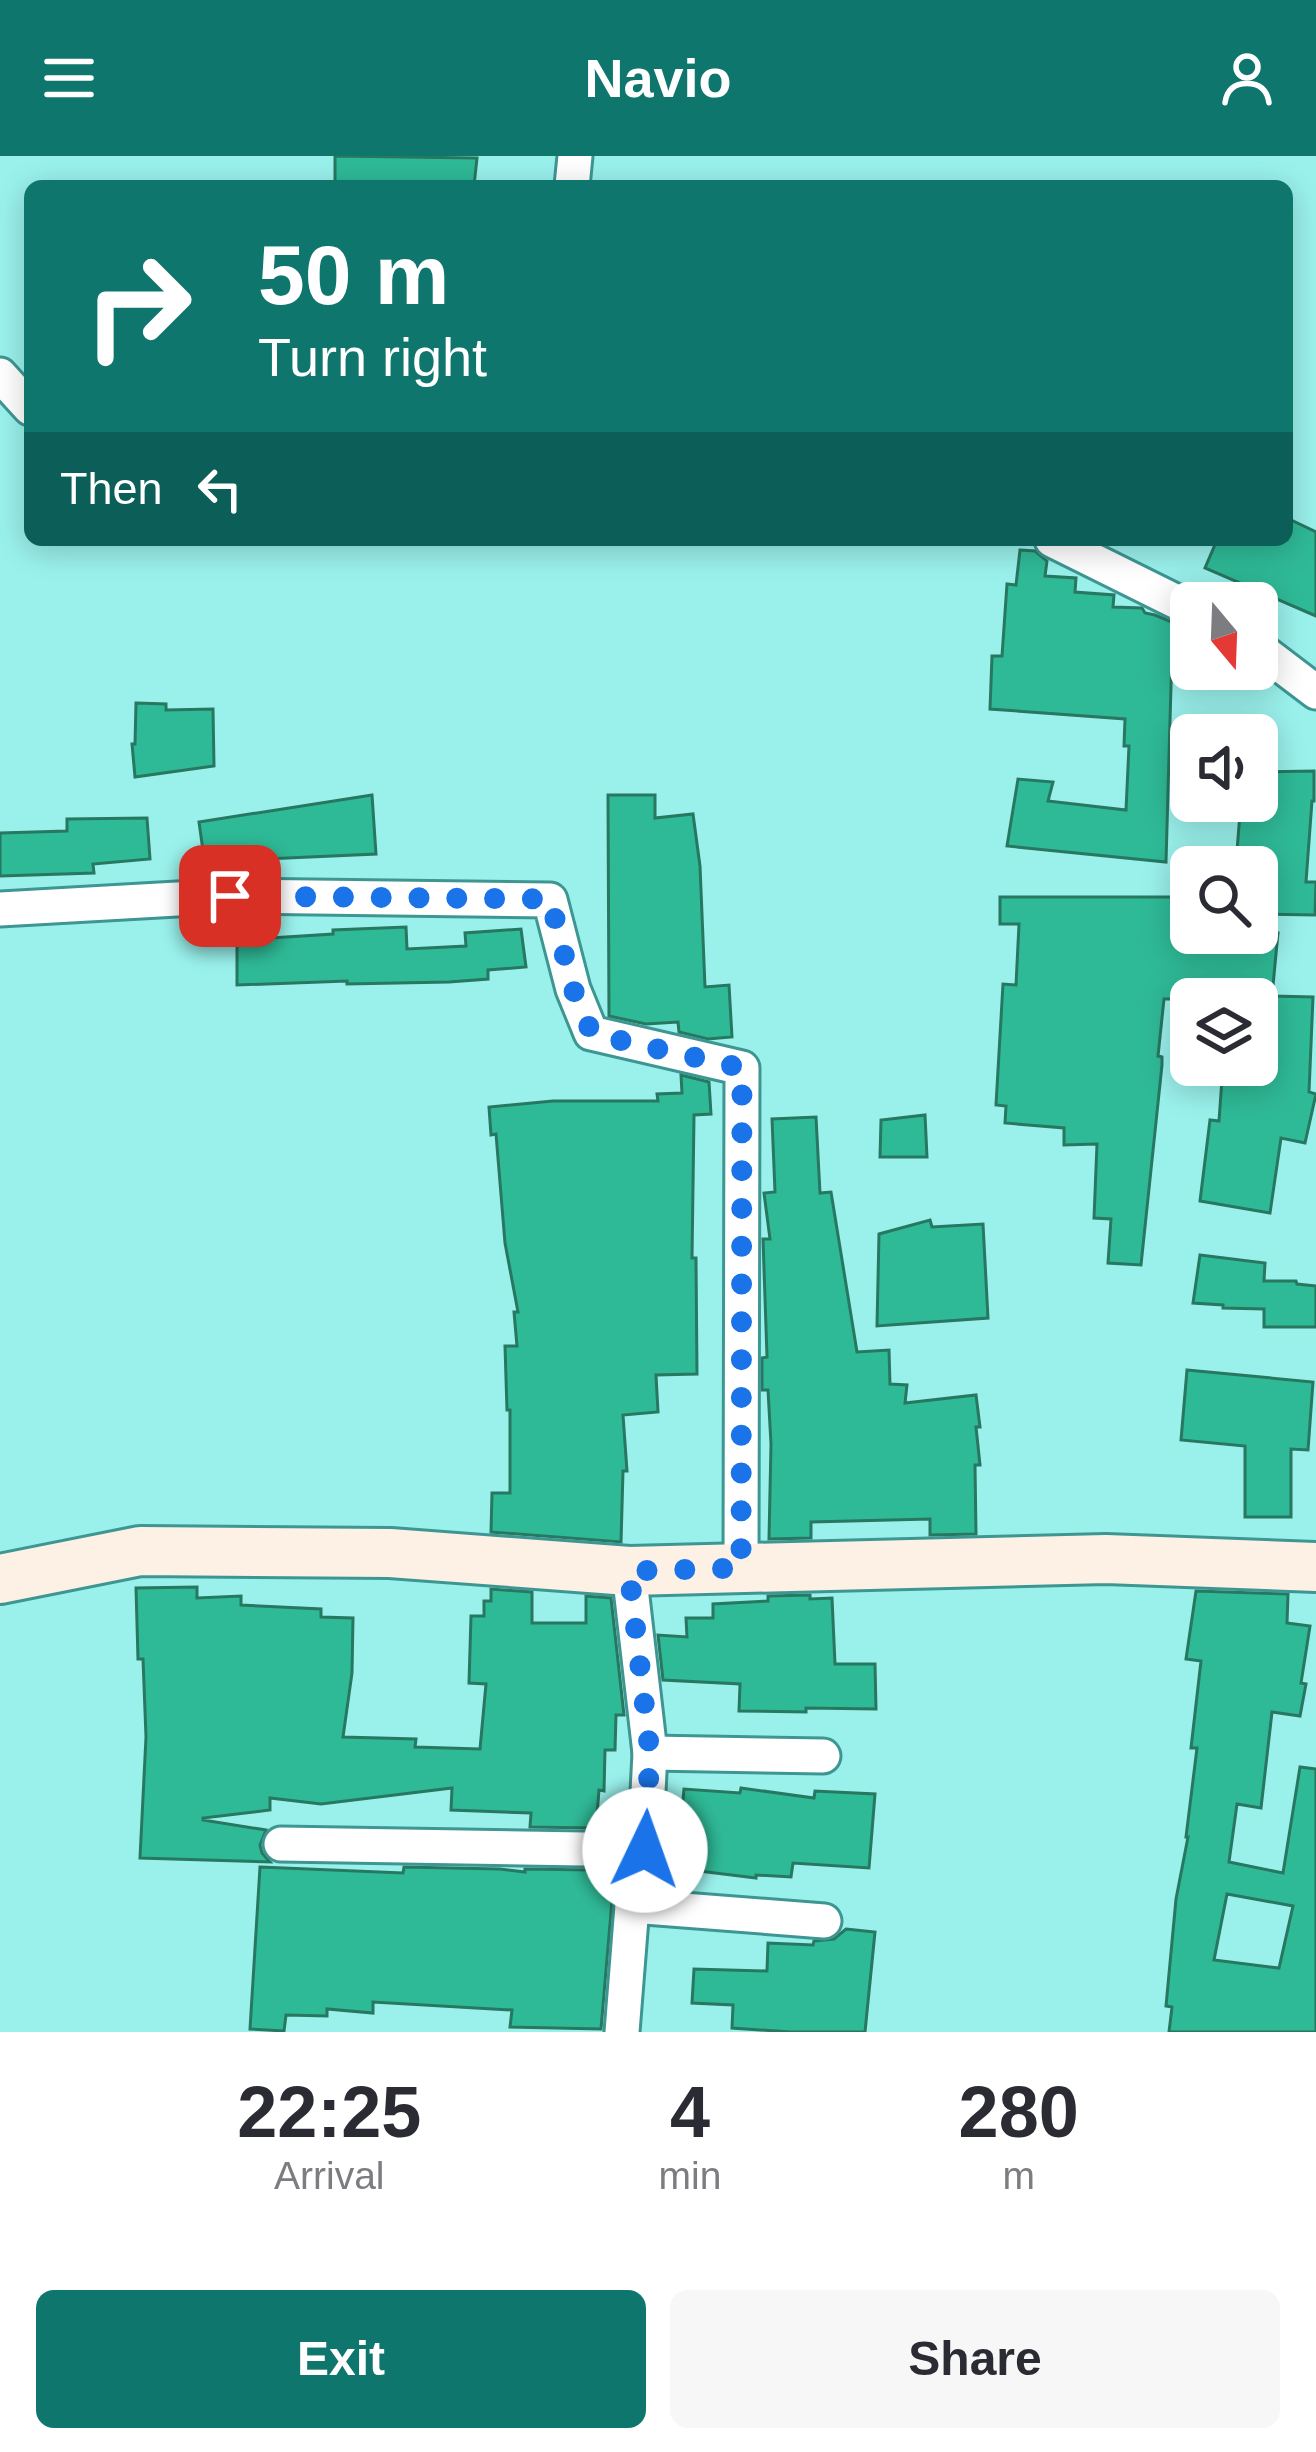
<!DOCTYPE html>
<style>
:root{--surface:#fff;--page:#f7f7f7;--text:#2b2b33;--muted:#7c7c81;--accent:#0f766e}
body{margin:0;font-family:Helvetica,sans-serif;background:var(--page);color:var(--text);height:100vh;display:flex;flex-direction:column;font-size:45px;white-space:nowrap}
*{box-sizing:border-box;margin:0}
p{font-size:39px;color:var(--muted)}
.icon{flex:none;width:66px;height:66px;fill:none;stroke:currentColor;stroke-width:2;stroke-linecap:round;stroke-linejoin:round}
.map{position:relative;height:1876px;overflow:hidden}
.side{display:flex;flex-direction:column;background:var(--surface);flex:1}
.side>*{flex:none}
.guide{position:absolute;left:24px;top:24px;width:1269px;height:366px;border-radius:18px;box-shadow:0 6px 30px #0003;background:#0f766e;color:#fff;overflow:hidden}
.needle{width:78px;rotate:161deg}
.controls{position:absolute;left:1170px;top:426px;display:grid;gap:24px}
.controls a{display:grid;place-items:center;width:108px;height:108px;border-radius:18px;background:var(--surface);box-shadow:0 6px 30px #0003;font-size:60px}
.pin{position:absolute;display:grid;place-items:center;width:102px;height:102px;color:#fff;margin:-51px;border-radius:24px;box-shadow:0 6px 18px #0006}
.me{position:absolute;width:132px;margin:-66px;rotate:3deg;stroke-linejoin:round;filter:drop-shadow(0 0 9px #0008)}
.turn{display:flex;align-items:center;gap:42px;height:252px;padding:0 36px;font-size:54px}
.turn .icon{width:156px;height:156px;stroke-width:2.5}
.turn b{display:block;font-size:84px;line-height:102px}
.then{display:flex;align-items:center;height:114px;padding:0 36px;background:#0003;gap:24px;font-size:45px}
.eta{display:flex;justify-content:space-evenly;align-items:center;height:204px;text-align:center}
.eta b{font-size:72px;font-weight:700;line-height:84px}
.button{display:flex;gap:24px;margin-top:auto;padding:24px 36px}
.button a{flex:1;height:138px;border-radius:18px;background:var(--accent);color:#fff;font-size:48px;font-weight:700;line-height:138px;text-align:center}
.button a+a{background:var(--page);color:var(--text)}
header{display:flex;justify-content:space-between;align-items:center;height:156px;padding:0 36px;background:var(--accent);color:#fff;font-size:54px;font-weight:700}
.map>svg:first-child{display:block}
.building{fill:#2fba97;stroke:#277761;stroke-width:3;fill-rule:evenodd}
.lines{fill:none;stroke-linecap:round;stroke-linejoin:round}
.street-casing{stroke:#3d9692;stroke-width:39}
.secondary-casing{stroke:#3d9692;stroke-width:54}
.street{stroke:#fff;stroke-width:33}
.secondary{stroke:#fcf1e4;stroke-width:48}
.route{stroke:#1a73e8;stroke-width:21;stroke-dasharray:0 37.8}
</style>
<header><svg class="icon" aria-label="menu" viewBox="0 0 24 24"><path d="M4 6h16M4 12h16M4 18h16"/></svg>Navio<svg class="icon" aria-label="person" viewBox="0 0 24 24"><circle cx="12" cy="8" r="4"/><path d="M4 21q1-7 8-7t8 7"/></svg></header>
<div class="map">
<svg width="1316" height="1876" viewBox="0 0 1316 1876">
<rect width="100%" height="100%" fill="#9af1ec"/>
<g class="building">
<polygon points="335,0 477,2 474,30 335,30"/>
<polygon points="1287,362 1316,376 1316,460 1205,412 1217,384 1287,384"/>
<polygon points="1020,394 1035,395 1047,405 1045,420 1076,422 1075,436 1114,439 1113,451 1142,452 1145,457 1155,459 1191,474 1191,497 1172,495 1166,706 1007,690 1018,623 1053,626 1048,645 1126,654 1129,590 1124,590 1125,563 990,553 992,500 1002,500 1007,428 1016,429"/>
<polygon points="136,547 166,548 166,554 213,553 214,610 135,621 132,588 135,588"/>
<polygon points="1314,615 1314,645 1312,645 1306,726 1316,726 1315,759 1257,758 1257,708 1236,707 1241,645 1257,645 1257,616"/>
<polygon points="372,639 376,698 242,704 205,709 199,666"/>
<polygon points="608,639 655,639 655,662 693,658 700,710 705,831 729,829 732,881 708,883 679,876 678,866 646,868 609,860"/>
<polygon points="147,662 150,703 93,708 94,717 0,720 0,677 67,675 67,663"/>
<polygon points="1000,741 1180,741 1178,777 1278,777 1272,840 1313,841 1309,936 1316,938 1305,987 1281,982 1270,1057 1200,1045 1210,964 1219,965 1223,909 1257,909 1257,843 1164,843 1158,900 1162,901 1162,909 1141,1109 1108,1107 1111,1063 1094,1062 1097,988 1064,989 1064,972 1005,967 1006,950 996,949 1003,828 1016,829 1019,768 1000,768"/>
<polygon points="406,771 407,793 466,790 465,777 521,773 526,811 488,814 488,823 449,826 347,828 347,825 237,829 237,784 333,778 333,774"/>
<polygon points="681,919 709,926 711,958 694,959 692,1102 696,1102 697,1218 656,1219 658,1256 623,1259 627,1315 623,1315 621,1386 491,1376 492,1337 510,1337 510,1254 507,1254 505,1190 517,1190 514,1156 518,1156 505,1087 496,978 491,979 489,951 553,945 658,945 657,938 682,937"/>
<polygon points="925,959 927,1001 880,1001 881,964"/>
<polygon points="816,961 820,1037 831,1036 857,1196 889,1194 890,1228 907,1229 905,1247 976,1239 980,1271 976,1271 980,1309 975,1309 976,1378 930,1379 930,1363 811,1366 811,1382 769,1383 771,1288 768,1234 762,1234 762,1202 767,1201 763,1083 770,1083 764,1037 775,1036 772,963"/>
<polygon points="930,1064 932,1071 983,1068 988,1162 877,1170 879,1078"/>
<polygon points="1200,1099 1265,1107 1264,1125 1296,1125 1297,1128 1316,1130 1316,1171 1264,1171 1264,1153 1223,1152 1223,1149 1193,1147"/>
<polygon points="1187,1214 1313,1226 1308,1294 1291,1293 1291,1361 1245,1361 1245,1290 1181,1284"/>
<polygon points="197,1431 197,1442 241,1440 241,1449 321,1453 321,1461 353,1462 352,1517 343,1581 416,1583 415,1591 480,1593 486,1528 469,1527 471,1460 484,1460 484,1445 491,1445 491,1433 532,1436 532,1467 586,1467 586,1440 611,1442 624,1559 616,1559 615,1594 605,1594 604,1635 599,1634 596,1672 530,1671 531,1657 451,1654 452,1632 321,1648 270,1642 270,1654 203,1662 203,1664 266,1674 260,1689 262,1697 270,1706 140,1702 146,1581 143,1503 138,1503 136,1432"/>
<path d="M1196 1435 1288 1438 1287 1467 1310 1470 1301 1527 1306 1528 1300 1560 1272 1556 1261 1652 1237 1648 1229 1706 1283 1717 1300 1611 1316 1613V1876H1169L1172 1851 1166 1850 1176 1743 1188 1681H1186L1197 1592H1191L1201 1505 1186 1503ZM1227 1738 1293 1750 1279 1812 1214 1804Z"/>
<polygon points="810,1439 810,1443 832,1442 835,1508 875,1508 876,1553 806,1552 806,1556 739,1555 740,1528 663,1524 658,1479 687,1481 686,1462 713,1462 713,1448 768,1445 768,1440"/>
<polygon points="741,1632 814,1642 815,1635 875,1638 869,1712 793,1707 791,1721 756,1719 756,1722 674,1712 675,1691 670,1690 671,1655 682,1655 684,1633 740,1637"/>
<polygon points="260,1711 403,1717 404,1711 500,1713 525,1716 525,1713 592,1714 591,1719 614,1721 601,1873 510,1871 512,1854 373,1846 373,1857 327,1853 327,1860 286,1859 284,1875 250,1873"/>
<polygon points="846,1773 875,1776 865,1876 791,1876 732,1872 733,1849 692,1847 694,1813 767,1815 768,1787 813,1789 814,1785 834,1783"/>
</g>
<g class="lines">
<g class="street-casing">
<g id="street">
<polyline points="572,30 575,0"/>
<polyline points="0,219 30,252"/>
<polyline points="1052,384 1191,453"/>
<polyline points="1257,491 1316,536"/>
<polyline points="0,753 230,740 550,744 573,833 591,877 742,912 741,1412"/>
<polyline points="650,1597 823,1600"/>
<polyline points="281,1688 645,1694"/>
<polyline points="632,1750 824,1765"/>
<polyline points="622,1876 632,1750 645,1694 650,1597 629,1415"/>
</g>
</g>
<g class="secondary-casing">
<polyline id="secondary" points="0,1423 140,1395 390,1397 629,1415 1106,1403 1316,1411"/>
</g>
<use href="#street" class="street"/>
<use href="#secondary" class="secondary"/>
</g>
<g class="lines">
<polyline class="route" points="230,740 550,743 573,833 592,878 742,912 741,1412 629,1415 650,1597 645,1694"/>
</g>
</svg>
<div class="controls">
<a><svg class="needle" viewBox="-14 -14 28 28"><path d="M0-13l5 13h-10z" fill="#e53935"/><path d="M0 13l5-13h-10z" fill="#7c7c81"/></svg></a>
<a><svg class="icon" aria-label="sound" viewBox="0 0 24 24"><path d="M4 9h4l5-4v14l-5-4H4zM17 9q2 3 0 6"/></svg></a>
<a><svg class="icon" aria-label="search" viewBox="0 0 24 24"><circle cx="10" cy="10" r="6"/><path d="M15 15l6 6"/></svg></a>
<a><svg class="icon" aria-label="layers" viewBox="0 0 24 24"><path d="M12 4l9 5-9 5-9-5zM3 14l9 5 9-5"/></svg></a>
</div>
<div class="pin" style="left:230px;top:740px;background:#d93025"><svg class="icon" aria-label="arrive" viewBox="0 0 24 24"><path d="M6 21V4h12l-3 4 3 4H6"/></svg></div>
<svg class="me" style="left:645px;top:1694px" viewBox="-20 -20 40 40"><circle r="19" fill="#fff"/><path d="M0-13L10 11 0 6-10 11z" fill="#1a73e8"/></svg>
<div class="guide">
<div class="turn"><svg class="icon" aria-label="right" viewBox="0 0 24 24"><path d="M7 20v-9h11M14 6l5 5-5 5"/></svg><div><b>50 m</b>Turn right</div></div>
<div class="then">Then<svg class="icon" aria-label="left" viewBox="0 0 24 24"><path d="M17 20v-9H6M10 6l-5 5 5 5"/></svg></div>
</div>
</div>
<section class="side">
<div class="eta">
<div><b>22:25</b><p>Arrival</p></div>
<div><b>4</b><p>min</p></div>
<div><b>280</b><p>m</p></div>
</div>
<div class="button"><a>Exit</a><a>Share</a></div>
</section>
